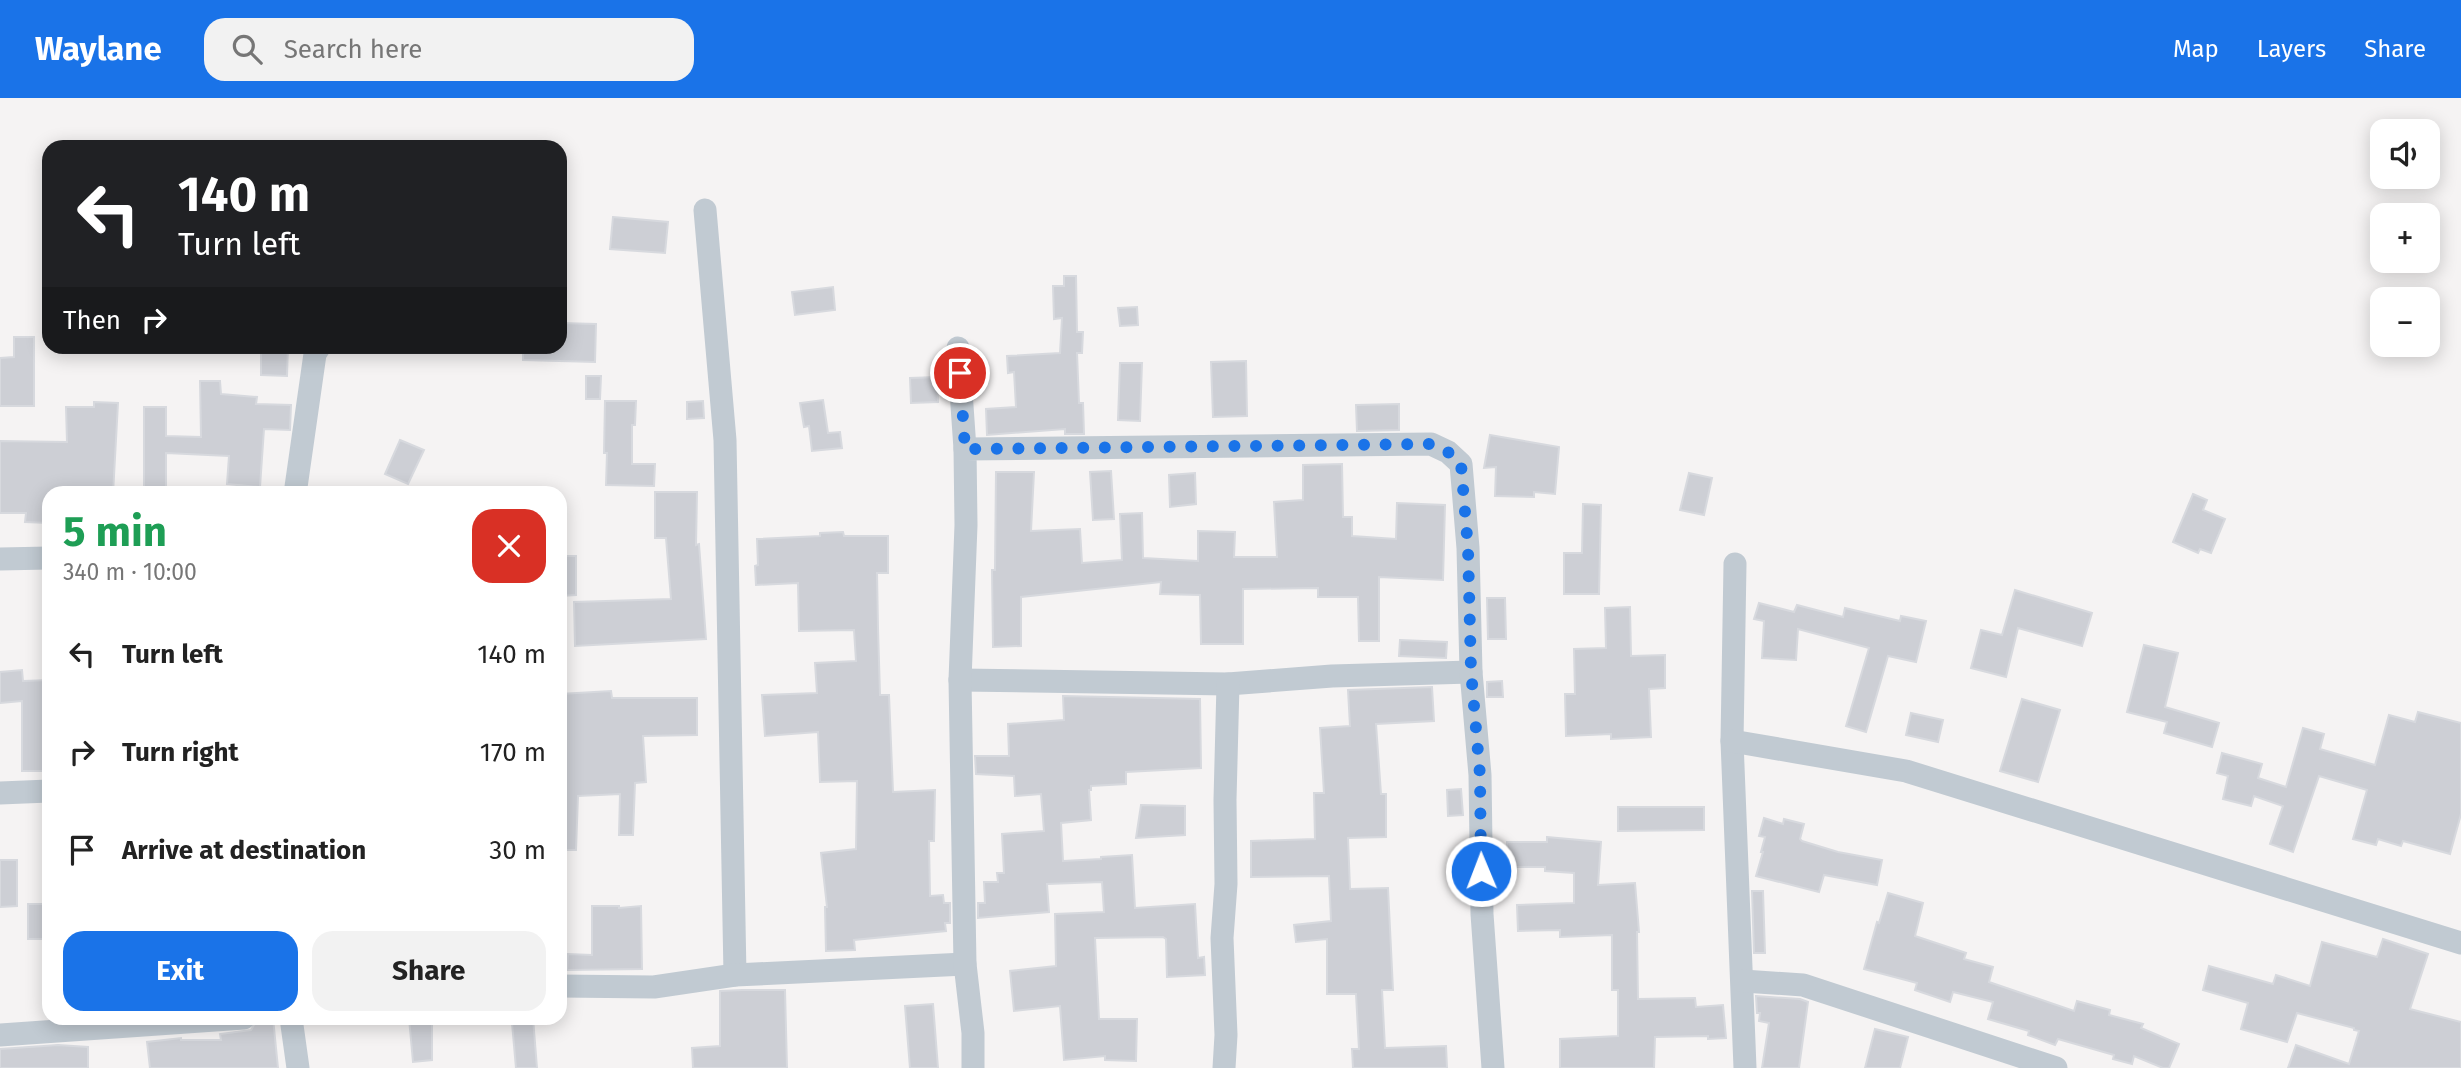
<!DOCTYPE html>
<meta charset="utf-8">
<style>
:root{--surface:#fff;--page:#f2f2f2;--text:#222;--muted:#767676;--accent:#1a73e8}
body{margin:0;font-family:"Fira Sans",sans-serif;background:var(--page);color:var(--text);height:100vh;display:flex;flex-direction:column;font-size:26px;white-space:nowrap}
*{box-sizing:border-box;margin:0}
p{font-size:23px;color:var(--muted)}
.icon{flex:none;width:38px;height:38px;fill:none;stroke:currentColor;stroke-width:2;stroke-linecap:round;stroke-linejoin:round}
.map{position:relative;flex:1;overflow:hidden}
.details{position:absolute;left:42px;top:388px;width:525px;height:539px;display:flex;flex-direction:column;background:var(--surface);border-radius:21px;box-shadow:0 4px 18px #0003}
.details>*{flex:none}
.guide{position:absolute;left:42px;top:42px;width:525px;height:214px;border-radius:21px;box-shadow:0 4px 18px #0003;background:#202124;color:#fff;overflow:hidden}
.buttons{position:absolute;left:2370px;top:21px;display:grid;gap:14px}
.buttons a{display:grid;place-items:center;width:70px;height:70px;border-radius:14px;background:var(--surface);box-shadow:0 4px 18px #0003;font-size:35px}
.pin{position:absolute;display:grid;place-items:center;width:60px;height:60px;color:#fff;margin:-30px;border:4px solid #fff;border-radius:50%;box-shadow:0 2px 7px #0007}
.me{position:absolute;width:77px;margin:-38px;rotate:359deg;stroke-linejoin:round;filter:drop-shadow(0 0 5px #0008)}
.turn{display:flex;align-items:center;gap:24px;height:147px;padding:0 21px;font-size:32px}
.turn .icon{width:91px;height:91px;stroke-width:2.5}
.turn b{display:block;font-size:49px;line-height:60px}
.then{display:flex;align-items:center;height:66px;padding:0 21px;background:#0003;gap:14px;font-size:26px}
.round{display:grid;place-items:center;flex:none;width:74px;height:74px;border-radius:21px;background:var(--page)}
.overview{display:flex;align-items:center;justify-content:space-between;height:119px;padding:0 21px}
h1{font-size:42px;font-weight:700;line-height:52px;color:#1e9e55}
.primary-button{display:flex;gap:14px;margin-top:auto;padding:14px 21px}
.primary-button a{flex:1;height:80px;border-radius:21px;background:var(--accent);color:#fff;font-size:28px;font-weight:700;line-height:80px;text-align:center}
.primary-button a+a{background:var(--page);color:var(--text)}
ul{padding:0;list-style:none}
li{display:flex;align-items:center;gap:21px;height:98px;padding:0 21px}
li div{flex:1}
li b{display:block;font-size:26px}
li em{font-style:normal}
header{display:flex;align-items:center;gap:42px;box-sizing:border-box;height:98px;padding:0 35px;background:var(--accent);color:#fff}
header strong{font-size:33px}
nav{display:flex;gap:38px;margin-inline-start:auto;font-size:24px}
.search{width:490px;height:63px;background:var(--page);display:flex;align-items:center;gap:18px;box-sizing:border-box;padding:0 24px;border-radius:21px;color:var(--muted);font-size:26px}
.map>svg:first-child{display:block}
.building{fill:#cdcfd5;stroke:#d7d9de;stroke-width:2}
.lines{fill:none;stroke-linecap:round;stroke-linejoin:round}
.minor{stroke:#c1cad2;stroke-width:23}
.route{stroke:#1a73e8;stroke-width:12;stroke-dasharray:0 21.6}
</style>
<header>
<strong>Waylane</strong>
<div class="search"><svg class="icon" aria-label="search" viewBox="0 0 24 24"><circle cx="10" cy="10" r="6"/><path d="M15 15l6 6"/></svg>Search here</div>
<nav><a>Map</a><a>Layers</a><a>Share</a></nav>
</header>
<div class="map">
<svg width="2461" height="970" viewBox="0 0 2461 970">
<rect width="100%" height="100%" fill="#f5f3f3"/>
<g class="building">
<polygon points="613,119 668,124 665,155 610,151"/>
<polygon points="1064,178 1076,178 1077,234 1083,234 1082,255 1077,255 1079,305 1083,305 1084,336 1065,336 1065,331 987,337 986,311 1016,309 1014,274 1008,275 1007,258 1060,255 1062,220 1054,221 1053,188 1064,188"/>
<polygon points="833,189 835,212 795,217 792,194"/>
<polygon points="1137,209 1138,227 1120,228 1118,210"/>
<polygon points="560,225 596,226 595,264 523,262 523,248 560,248"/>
<polygon points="14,239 34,239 34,308 0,308 0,260 14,259"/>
<polygon points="261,248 288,248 287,278 261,277"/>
<polygon points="1246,263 1247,318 1213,319 1211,264"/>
<polygon points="1120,265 1142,265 1140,323 1118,322"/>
<polygon points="586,278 601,278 600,301 586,301"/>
<polygon points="937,279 938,304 911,305 910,280"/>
<polygon points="200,283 220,283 221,296 257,299 256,306 291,307 290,332 264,331 260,389 227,386 229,358 166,355 166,396 144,396 144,309 166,309 166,338 201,339"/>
<polygon points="823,302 828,335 840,334 842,350 812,353 809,328 804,329 800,305"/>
<polygon points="605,303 636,303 635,327 632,327 632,366 655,366 654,388 606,387 607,355 604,355"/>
<polygon points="703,303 704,320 687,321 687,304"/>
<polygon points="94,304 118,305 113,396 49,396 49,425 25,424 26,415 0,415 0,343 67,344 66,309 94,309"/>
<polygon points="1399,306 1399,332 1357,333 1356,307"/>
<polygon points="1490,337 1559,349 1555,396 1534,394 1534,399 1495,398 1496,369 1484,370"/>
<polygon points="400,342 424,352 408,386 385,376"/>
<polygon points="1342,366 1343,419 1352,419 1352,438 1396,441 1397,405 1445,407 1443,482 1379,479 1379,543 1359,543 1358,499 1318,499 1318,490 1243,491 1243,546 1201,546 1200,497 1160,496 1161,484 1021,499 1021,548 993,549 992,472 995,472 996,374 1034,374 1031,433 1080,431 1082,465 1122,462 1120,416 1142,415 1143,460 1198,463 1198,433 1235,434 1234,459 1277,459 1274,404 1303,402 1303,367"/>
<polygon points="1111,373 1114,421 1093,422 1090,374"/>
<polygon points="1195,375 1196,406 1170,409 1169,377"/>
<polygon points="1689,375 1712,380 1704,417 1680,412"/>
<polygon points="655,394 697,394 696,447 699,446 706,541 575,548 574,504 671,501 666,440 655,440"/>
<polygon points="2193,396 2207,402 2203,412 2225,421 2211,455 2200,451 2198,455 2173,444"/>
<polygon points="1583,406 1601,407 1599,496 1564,496 1564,455 1582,455"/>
<polygon points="843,434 844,438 888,438 888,475 877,475 878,530 880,597 889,597 893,694 935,692 934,743 929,743 930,798 943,797 944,805 950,805 950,825 945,825 946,833 854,842 855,852 826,853 825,809 827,809 821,755 856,751 857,683 820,684 818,634 765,638 762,597 817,595 815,565 856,563 854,532 799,533 798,485 756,487 755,468 758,467 757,441 820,438 820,435"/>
<polygon points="560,458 576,458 576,497 560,498"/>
<polygon points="2015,492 2092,515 2082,548 2018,530 2006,579 1971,570 1981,532 2002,537"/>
<polygon points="1487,500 1505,500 1506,541 1488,541"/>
<polygon points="1759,505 1794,514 1797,507 1843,519 1845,510 1900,523 1901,518 1926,523 1916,564 1888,558 1866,634 1846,628 1869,550 1798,531 1796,562 1762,560 1764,523 1754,521"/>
<polygon points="1630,509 1631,558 1665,557 1665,590 1649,591 1651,639 1611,641 1611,636 1566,638 1565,596 1575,596 1574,551 1606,550 1605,510"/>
<polygon points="1400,542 1447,544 1446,560 1399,558"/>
<polygon points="2144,547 2178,555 2165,609 2219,625 2212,649 2164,635 2167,624 2127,614"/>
<polygon points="22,572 23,583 49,582 49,673 22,673 22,603 0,605 0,574"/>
<polygon points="1502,583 1503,599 1487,599 1487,584"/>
<polygon points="1432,589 1434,623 1376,626 1381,696 1386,696 1386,739 1348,740 1350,791 1388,790 1393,892 1382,892 1385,950 1446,948 1447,970 1353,970 1352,951 1359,951 1356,896 1327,896 1327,841 1296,844 1294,827 1331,823 1329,778 1251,779 1251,743 1315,741 1314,695 1324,695 1320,630 1350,628 1348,592"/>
<polygon points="611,593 612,600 697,600 697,637 643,638 646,684 635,685 633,737 619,737 620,696 578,698 576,752 560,752 560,596"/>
<polygon points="1063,598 1200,601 1201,670 1126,674 1126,686 1091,688 1091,692 1089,692 1091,722 1061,725 1063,763 1101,761 1101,759 1132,757 1135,810 1195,806 1198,860 1204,859 1205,877 1167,879 1166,841 1163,839 1095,840 1099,921 1137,921 1136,963 1105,962 1105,958 1064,962 1060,908 1014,913 1010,873 1056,868 1055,816 1104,814 1102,784 1047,786 1049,814 978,820 978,805 985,805 984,784 998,784 997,775 1004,775 1002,736 1044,733 1041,696 1015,698 1014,678 976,676 975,658 1009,658 1008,626 1064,622"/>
<polygon points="2022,601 2060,612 2038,684 2000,673"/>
<polygon points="2418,614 2461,625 2461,716 2450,756 2403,743 2401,748 2378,741 2376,747 2353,741 2367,692 2319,678 2293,754 2270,746 2283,708 2254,698 2251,708 2223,701 2228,678 2217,675 2222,655 2262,666 2258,680 2286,689 2303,630 2324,636 2320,651 2375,667 2389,617 2415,624"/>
<polygon points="1911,615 1943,622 1938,644 1906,637"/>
<polygon points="1461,691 1463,717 1448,718 1447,692"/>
<polygon points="1141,707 1185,708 1185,737 1136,740"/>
<polygon points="1618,709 1704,709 1704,732 1618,733"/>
<polygon points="1764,720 1783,726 1784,721 1804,726 1800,741 1802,743 1838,754 1882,762 1877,787 1824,777 1819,794 1756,778 1763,754 1761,754 1765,739 1759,738"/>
<polygon points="1547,739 1601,744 1598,787 1635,785 1639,834 1637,834 1638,901 1695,900 1696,909 1723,907 1726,940 1708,941 1708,938 1655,939 1654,970 1560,970 1560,941 1618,938 1618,892 1612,892 1612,837 1560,839 1560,832 1518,833 1517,807 1574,805 1574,775 1545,773 1545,769 1506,769 1507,744 1547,744"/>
<polygon points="0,762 17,762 17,808 0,809"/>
<polygon points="1752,793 1763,793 1765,855 1754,855"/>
<polygon points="1888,795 1923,805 1915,838 1966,855 1964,861 1993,869 1989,884 2074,913 2077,903 2110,912 2109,917 2143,926 2141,930 2179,946 2169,970 2163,970 2134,958 2132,966 2113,961 2114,957 2058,941 2055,947 2028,937 2029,933 1988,921 1993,904 1953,894 1950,904 1915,892 1917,885 1864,871 1877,824 1879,825"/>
<rect x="28" y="806" width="21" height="35"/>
<polygon points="592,808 619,808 619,810 641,808 642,871 567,872 568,856 592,857"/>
<polygon points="2383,841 2428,856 2410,911 2461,924 2461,970 2288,970 2296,947 2349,966 2359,933 2354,932 2354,930 2297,915 2287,944 2241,931 2248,905 2203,892 2209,868 2273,886 2276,877 2310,888 2322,844 2377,859"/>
<polygon points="742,892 785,892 787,970 693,970 692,950 720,948 720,893"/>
<polygon points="1756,898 1800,901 1808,904 1799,970 1762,970 1769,925 1759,923 1760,915 1757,915"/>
<polygon points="933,906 938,970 910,970 905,908"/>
<polygon points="258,920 273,920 278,970 150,970 147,944 181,940 181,942 221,942 220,936 251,932"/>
<polygon points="409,920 432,920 432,962 413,964"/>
<polygon points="523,920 533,920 537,970 516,970 512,925"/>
<polygon points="1875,931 1908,939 1900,970 1865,970"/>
<polygon points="58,947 88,949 88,970 0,970 0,951"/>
</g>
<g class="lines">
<g class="minor">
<polyline points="705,112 725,342 735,877"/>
<polyline points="958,250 965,351"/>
<polyline points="295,396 315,256 320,248"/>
<polyline points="0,461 49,460"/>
<polyline points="1735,466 1732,643 1745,970"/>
<polyline points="960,582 1228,586 1332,578 1471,574"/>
<polyline points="1732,643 1906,673 2461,845"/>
<polyline points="0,695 49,693"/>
<polyline points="1743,883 1803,887 2056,970"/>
<polyline points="560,888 654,889 735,877 965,866"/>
<polyline points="291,920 298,970"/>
<polyline points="0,937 244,920"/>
<polyline points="973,970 973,935 965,866 960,582 966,427 965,351 1431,346 1448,354 1461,366 1468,450 1471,574 1480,677 1482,816 1493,970"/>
<polyline points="1224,970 1226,937 1222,840 1226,786 1225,702 1228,586"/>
</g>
</g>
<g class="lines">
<polyline class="route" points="960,275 965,351 1431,346 1448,354 1461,366 1468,450 1471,573 1480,677 1481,773"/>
</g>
</svg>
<div class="buttons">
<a><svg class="icon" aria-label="sound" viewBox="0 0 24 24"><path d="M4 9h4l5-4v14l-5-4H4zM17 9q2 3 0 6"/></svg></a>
<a>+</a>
<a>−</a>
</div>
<div class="pin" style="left:960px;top:275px;background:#d93025"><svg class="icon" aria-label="arrive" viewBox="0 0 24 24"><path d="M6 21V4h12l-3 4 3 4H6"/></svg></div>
<svg class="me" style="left:1481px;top:773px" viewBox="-20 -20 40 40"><circle r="17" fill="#1a73e8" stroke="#fff" stroke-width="3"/><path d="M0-11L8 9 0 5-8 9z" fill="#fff"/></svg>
<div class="guide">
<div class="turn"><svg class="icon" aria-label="left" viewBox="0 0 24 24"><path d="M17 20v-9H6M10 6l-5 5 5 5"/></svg><div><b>140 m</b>Turn left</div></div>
<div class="then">Then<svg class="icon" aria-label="right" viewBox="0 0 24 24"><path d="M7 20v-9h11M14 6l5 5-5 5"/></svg></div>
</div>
<section class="details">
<div class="overview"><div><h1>5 min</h1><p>340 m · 10:00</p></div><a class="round" style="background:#d93025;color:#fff"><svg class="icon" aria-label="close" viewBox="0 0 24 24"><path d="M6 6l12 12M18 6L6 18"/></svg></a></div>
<ul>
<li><svg class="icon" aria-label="left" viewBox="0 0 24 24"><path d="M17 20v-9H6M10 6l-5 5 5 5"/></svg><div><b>Turn left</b></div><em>140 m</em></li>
<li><svg class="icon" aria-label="right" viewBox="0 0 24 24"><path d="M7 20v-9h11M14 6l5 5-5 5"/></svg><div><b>Turn right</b></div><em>170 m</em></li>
<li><svg class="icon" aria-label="arrive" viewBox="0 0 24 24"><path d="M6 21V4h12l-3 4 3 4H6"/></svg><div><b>Arrive at destination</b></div><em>30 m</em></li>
</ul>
<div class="primary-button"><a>Exit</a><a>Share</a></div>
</section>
</div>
